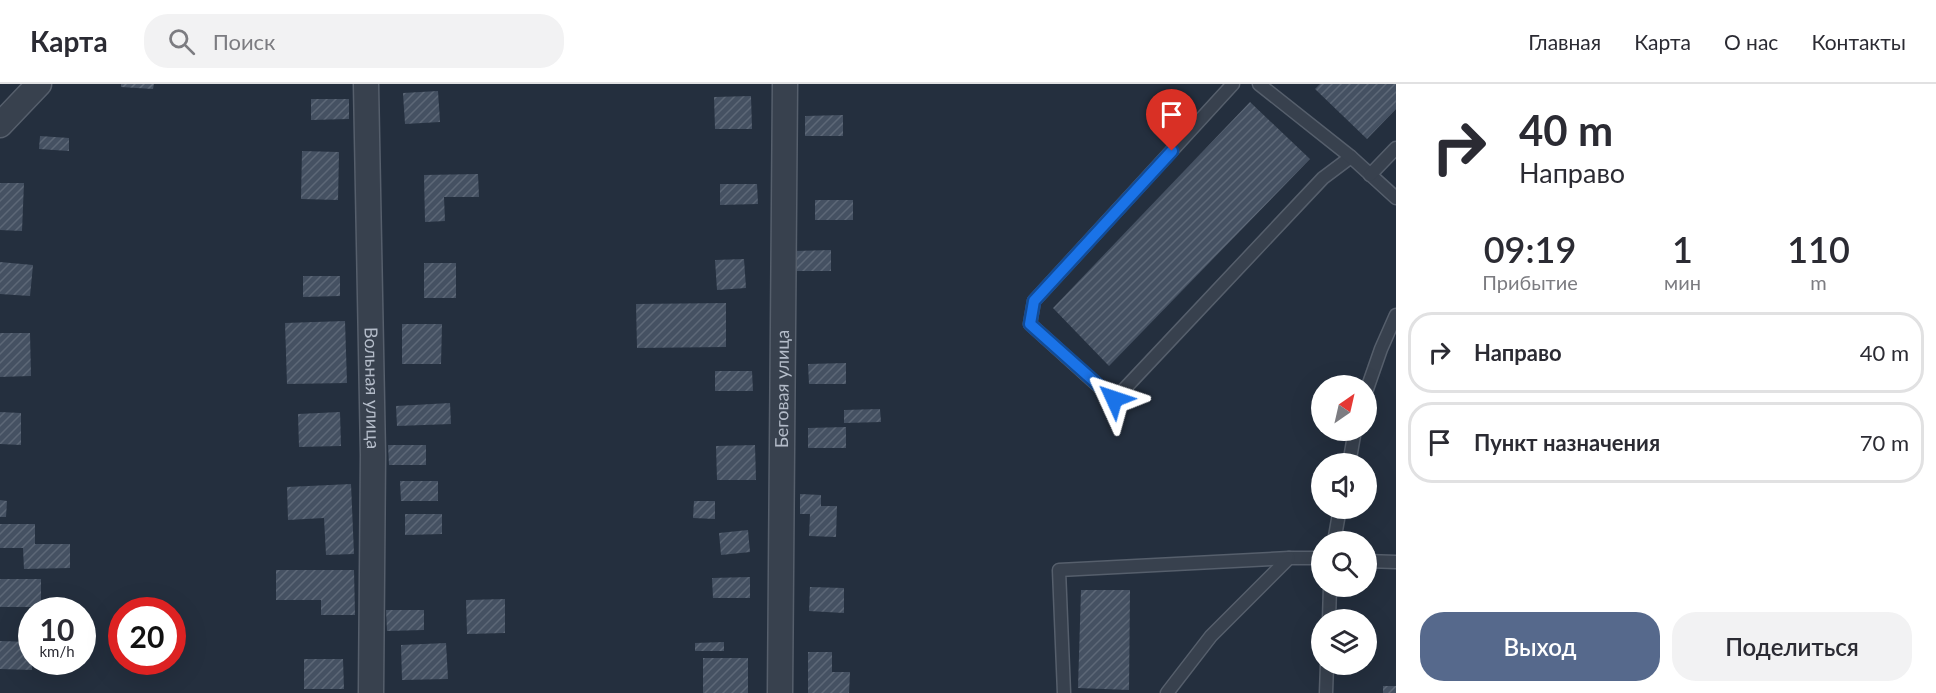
<!DOCTYPE html>
<html lang="ru">
<meta charset="utf-8">
<style>
:root{--surface:#fff;--page:#f2f2f3;--text:#2b2b33;--muted:#7c7c81;--line:#e1e1e2;--accent:#56698c}
body{margin:0;font-family:Lato,sans-serif;background:var(--page);color:var(--text);height:100vh;display:flex;flex-direction:column;font-size:22px;white-space:nowrap}
*{box-sizing:border-box;margin:0}
p{font-size:20px;color:var(--muted)}
.icon{flex:none;width:33px;height:33px;fill:none;stroke:currentColor;stroke-width:2;stroke-linecap:round;stroke-linejoin:round}
.map{position:relative;flex:1;overflow:hidden}
.details{display:flex;flex-direction:column;background:var(--surface);width:540px}
.details>*{flex:none}
.guide{background:#fff;color:var(--text);overflow:hidden}
.needle{width:39px;rotate:34deg}
.controls{position:absolute;left:1311px;top:291px;display:grid;gap:12px}
.controls a{display:grid;place-items:center;width:66px;height:66px;border-radius:50%;background:var(--surface);box-shadow:0 6px 24px #0002;font-size:30px}
.speed{position:absolute;left:18px;top:513px;display:flex;gap:12px;font-size:30px;font-weight:700;text-align:center}
.speed>*{display:grid;place-content:center;width:78px;height:78px;border-radius:50%;background:var(--surface);box-shadow:0 6px 24px #0002;line-height:1}
.speed small{font-size:15px;font-weight:400}
.speed .limit{border:9px solid #d22;background:#fff;color:#111}
.pin{position:absolute;display:grid;place-items:center;width:51px;height:51px;color:#fff;margin:-62px -26px;border-radius:50% 50% 50% 0;rotate:-45deg;box-shadow:0 0 6px #0007}
.pin .icon{rotate:45deg}
.me{position:absolute;width:66px;margin:-33px;rotate:312deg;stroke-linejoin:round;filter:drop-shadow(0 0 4px #0008)}
.turn{display:flex;align-items:center;gap:21px;height:126px;padding:0 24px;font-size:27px}
.turn .icon{width:78px;height:78px;stroke-width:2.5}
.turn b{display:block;font-size:42px;line-height:51px}
.eta{display:flex;justify-content:space-evenly;align-items:center;height:102px;text-align:center}
.eta b{font-size:36px;font-weight:600;line-height:42px}
.cta{display:flex;gap:12px;margin-top:auto;padding:12px 24px}
.cta a{flex:1;height:69px;border-radius:24px;background:var(--accent);color:#fff;font-size:24px;font-weight:600;line-height:69px;text-align:center}
.cta a+a{background:var(--page);color:var(--text)}
ul{padding:0;list-style:none}
li{display:flex;align-items:center;gap:18px;height:81px;margin:0 12px 9px;padding:0 12px;border:3px solid var(--line);border-radius:24px}
li div{flex:1}
li b{display:block;font-size:22px}
li em{font-style:normal}
header{display:flex;align-items:center;gap:36px;box-sizing:border-box;height:84px;padding:0 30px;background:var(--surface);border-bottom:2px solid var(--line)}
header strong{font-size:28px}
nav{display:flex;gap:33px;margin-inline-start:auto;font-size:21px}
.search{width:420px;height:54px;background:var(--page);display:flex;align-items:center;gap:15px;box-sizing:border-box;padding:0 21px;border-radius:24px;color:var(--muted);font-size:22px}
main{display:flex;flex:1;min-height:0}
.map>svg:first-child{display:block}
.building{fill:url(#building-hatch)}
.lines{fill:none;stroke-linecap:round;stroke-linejoin:round}
.service-casing{stroke:#565f6c;stroke-width:15}
.minor-casing{stroke:#565f6c;stroke-width:27}
.service{stroke:#38414e;stroke-width:12}
.minor{stroke:#38414e;stroke-width:24}
.route-casing{stroke:#114b97;stroke-width:15}
.route{stroke:#1a73e8;stroke-width:10}
.labels{text-anchor:middle;stroke-width:6;stroke-linejoin:round;paint-order:stroke}
.street-label{font-size:18px;fill:#b4bcc9;stroke:#1d2633}
</style>
<header>
<strong>Карта</strong>
<div class="search"><svg class="icon" aria-label="search" viewBox="0 0 24 24"><circle cx="10" cy="10" r="6"/><path d="M15 15l6 6"/></svg>Поиск</div>
<nav><a>Главная</a><a>Карта</a><a>О нас</a><a>Контакты</a></nav>
</header>
<main>
<div class="map">
<svg width="1396" height="609" viewBox="0 0 1396 609">
<defs>
<pattern id="building-hatch" width="6" height="6" patternUnits="userSpaceOnUse" patternTransform="scale(1.5)"><rect width="6" height="6" fill="#455162"/><path d="M-1 1l2-2M0 6l6-6M5 7l2-2" fill="none" stroke="#5d6877"/></pattern>
</defs>
<rect width="100%" height="100%" fill="#242f3e"/>
<g class="building">
<polygon points="121,0 154,0 153,5 121,3"/>
<polygon points="1320,0 1396,0 1396,25 1367,55 1315,5"/>
<polygon points="438,7 440,38 405,40 403,9"/>
<polygon points="751,12 752,45 715,45 714,13"/>
<polygon points="311,15 349,15 349,35 311,36"/>
<polygon points="1250,18 1310,75 1109,282 1053,224"/>
<polygon points="843,31 843,52 805,52 805,32"/>
<polygon points="40,52 69,54 69,67 39,65"/>
<polygon points="302,67 339,68 338,116 301,115"/>
<polygon points="478,90 479,113 444,113 445,137 425,138 424,91"/>
<polygon points="0,99 24,99 22,147 0,146"/>
<polygon points="720,100 757,100 758,120 720,121"/>
<rect x="815" y="116" width="38" height="20"/>
<polygon points="831,166 831,187 793,187 793,167"/>
<polygon points="744,175 746,204 717,206 715,176"/>
<polygon points="0,178 33,181 30,212 0,210"/>
<rect x="424" y="179" width="32" height="35"/>
<polygon points="303,192 340,192 340,212 303,213"/>
<polygon points="726,219 726,263 637,264 636,220"/>
<polygon points="345,237 347,299 287,300 285,239"/>
<polygon points="402,240 442,240 441,280 402,280"/>
<polygon points="0,249 30,249 31,292 0,293"/>
<polygon points="846,279 846,300 809,300 808,280"/>
<polygon points="715,287 752,287 753,307 715,307"/>
<polygon points="450,319 451,340 397,342 396,322"/>
<polygon points="880,325 881,338 844,339 844,326"/>
<polygon points="0,328 21,329 21,361 0,360"/>
<polygon points="340,328 341,362 299,363 298,330"/>
<polygon points="846,343 846,364 808,364 808,344"/>
<polygon points="388,361 426,361 426,381 389,381"/>
<polygon points="755,361 756,396 717,396 716,362"/>
<polygon points="400,397 438,397 438,417 401,417"/>
<polygon points="351,400 354,470 326,471 324,434 288,436 287,403"/>
<polygon points="800,410 821,411 821,422 837,422 836,453 809,452 810,430 800,430"/>
<polygon points="0,416 7,417 6,433 0,433"/>
<polygon points="694,417 715,417 715,435 693,434"/>
<polygon points="405,430 442,430 442,450 405,451"/>
<polygon points="0,440 35,440 35,460 70,460 70,484 24,485 23,464 0,464"/>
<polygon points="748,446 750,468 721,471 719,449"/>
<polygon points="276,486 354,486 355,531 321,531 321,516 276,516"/>
<polygon points="750,493 750,514 713,514 712,494"/>
<rect x="0" y="495" width="41" height="28"/>
<polygon points="810,503 844,504 844,529 809,527"/>
<polygon points="1081,506 1130,506 1129,606 1078,604"/>
<polygon points="505,515 505,549 467,550 466,516"/>
<polygon points="386,526 424,526 424,546 387,547"/>
<polygon points="0,557 32,558 32,586 0,585"/>
<polygon points="724,558 724,567 695,567 695,559"/>
<polygon points="446,559 448,595 402,596 401,561"/>
<polygon points="808,568 832,568 832,588 850,588 849,609 808,609"/>
<rect x="703" y="574" width="45" height="35"/>
<polygon points="304,575 343,575 344,605 304,605"/>
<rect x="1383" y="602" width="13" height="7"/>
</g>
<g class="lines">
<g class="service-casing">
<g id="service">
<polyline points="1233,0 1034,217 1030,240 1114,316 1323,94 1351,73"/>
<polyline points="1259,0 1351,73 1396,114"/>
<polyline points="1370,91 1396,64"/>
<polyline points="1366,308 1381,265 1396,231"/>
<polyline points="1349,380 1355,346"/>
<polyline points="1334,458 1340,424"/>
<polyline points="1366,477 1396,478"/>
<polyline points="1329,536 1330,502"/>
<polyline points="1064,609 1059,486 1289,474 1322,474"/>
<polyline points="1167,609 1211,552 1289,474"/>
<polyline points="1326,609 1327,580"/>
</g>
</g>
<g class="minor-casing">
<g id="minor">
<path id="s1" d="M366 0 373 371 371 609"/>
<polyline points="0,41 39,0"/>
<path id="s2" d="M780 609 785 0"/>
</g>
</g>
<use href="#service" class="service"/>
<use href="#minor" class="minor"/>
</g>
<g class="lines">
<g class="route-casing">
<polyline id="route" points="1114,315 1030,240 1034,217 1172,67"/>
</g>
<use href="#route" class="route"/>
</g>
<g class="labels">
<g class="street-label">
<text dy="6" stroke="none"><textPath href="#s1" startOffset="304">Вольная улица</textPath></text>
<text dy="6" stroke="none"><textPath href="#s2" startOffset="304">Беговая улица</textPath></text>
</g>
</g>
</svg>
<div class="controls">
<a><svg class="needle" viewBox="-14 -14 28 28"><path d="M0-13l5 13h-10z" fill="#e53935"/><path d="M0 13l5-13h-10z" fill="#7c7c81"/></svg></a>
<a><svg class="icon" aria-label="sound" viewBox="0 0 24 24"><path d="M4 9h4l5-4v14l-5-4H4zM17 9q2 3 0 6"/></svg></a>
<a><svg class="icon" aria-label="search" viewBox="0 0 24 24"><circle cx="10" cy="10" r="6"/><path d="M15 15l6 6"/></svg></a>
<a><svg class="icon" aria-label="layers" viewBox="0 0 24 24"><path d="M12 4l9 5-9 5-9-5zM3 14l9 5 9-5"/></svg></a>
</div>
<div class="speed"><div>10<small>km/h</small></div><div class="limit">20</div></div>
<div class="pin" style="left:1172px;top:67px;background:#d93025"><svg class="icon" aria-label="arrive" viewBox="0 0 24 24"><path d="M6 21V4h12l-3 4 3 4H6"/></svg></div>
<svg class="me" style="left:1114px;top:315px" viewBox="-20 -20 40 40"><path d="M0-17L14 15 0 8-14 15z" fill="#1a73e8" stroke="#fff" stroke-width="4"/></svg>
</div>
<section class="details">
<div class="guide">
<div class="turn"><svg class="icon" aria-label="right" viewBox="0 0 24 24"><path d="M7 20v-9h11M14 6l5 5-5 5"/></svg><div><b>40 m</b>Направо</div></div>
</div>
<div class="eta">
<div><b>09:19</b><p>Прибытие</p></div>
<div><b>1</b><p>мин</p></div>
<div><b>110</b><p>m</p></div>
</div>
<ul>
<li><svg class="icon" aria-label="right" viewBox="0 0 24 24"><path d="M7 20v-9h11M14 6l5 5-5 5"/></svg><div><b>Направо</b></div><em>40 m</em></li>
<li><svg class="icon" aria-label="arrive" viewBox="0 0 24 24"><path d="M6 21V4h12l-3 4 3 4H6"/></svg><div><b>Пункт назначения</b></div><em>70 m</em></li>
</ul>
<div class="cta"><a>Выход</a><a>Поделиться</a></div>
</section>
</main>
